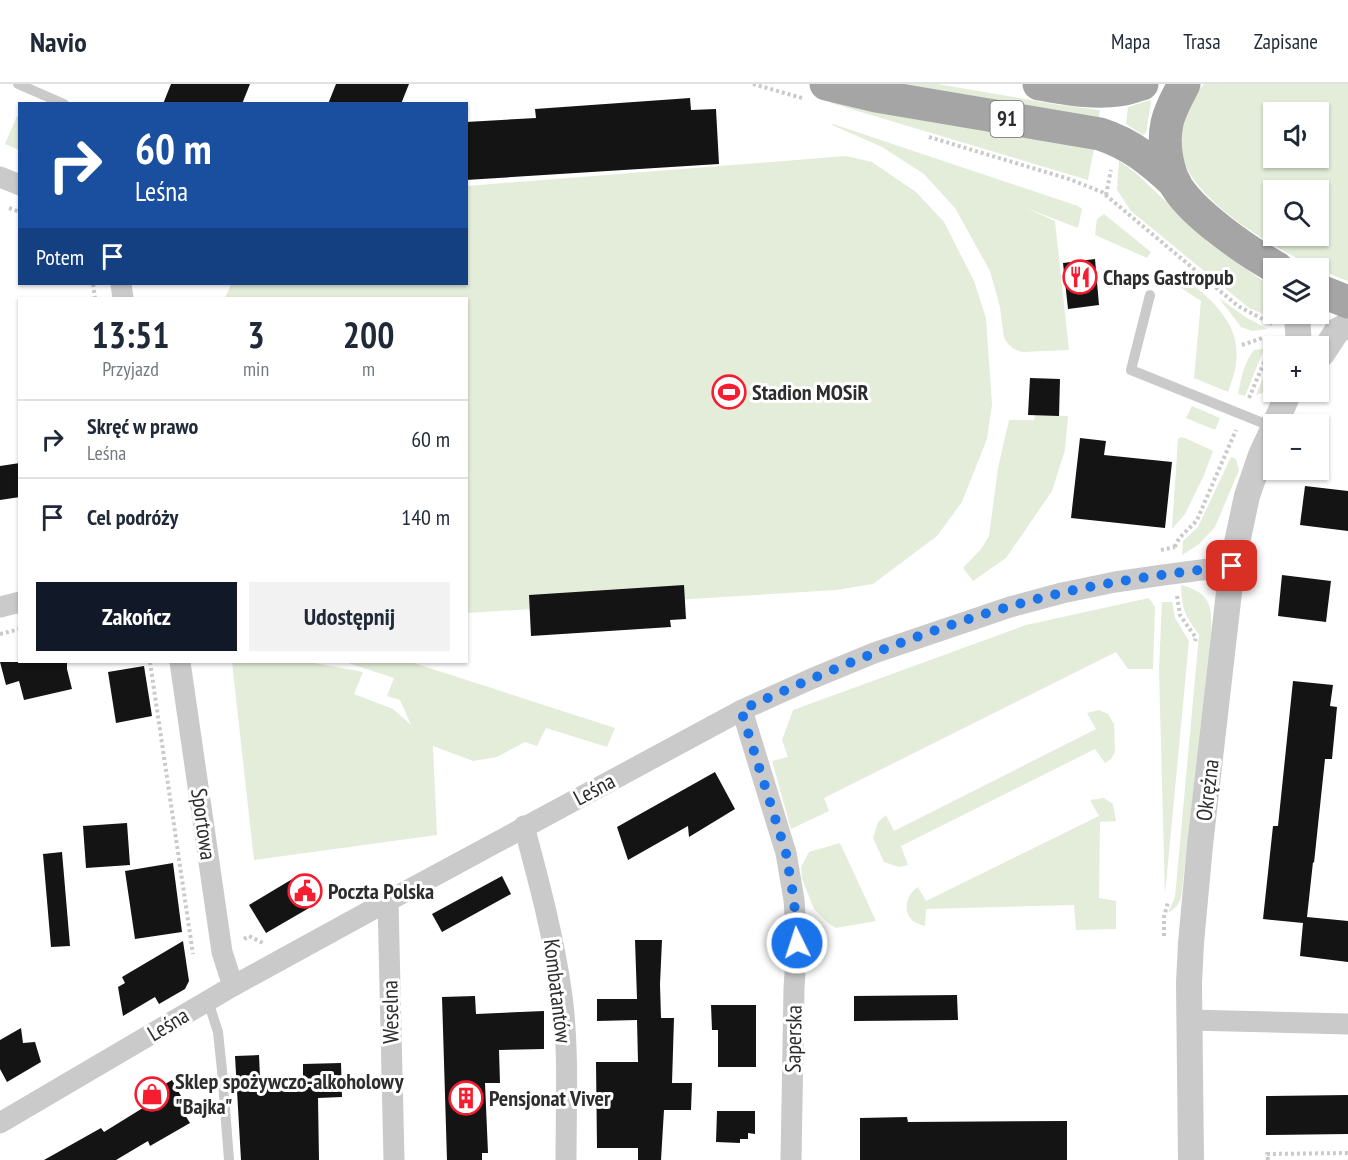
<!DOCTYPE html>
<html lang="pl">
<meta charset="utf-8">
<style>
:root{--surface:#fff;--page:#f2f2f3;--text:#1f2937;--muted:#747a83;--line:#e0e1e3;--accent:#111827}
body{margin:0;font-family:"PT Sans Narrow",sans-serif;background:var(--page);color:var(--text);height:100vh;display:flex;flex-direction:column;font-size:22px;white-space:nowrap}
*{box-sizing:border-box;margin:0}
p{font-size:20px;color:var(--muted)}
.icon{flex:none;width:33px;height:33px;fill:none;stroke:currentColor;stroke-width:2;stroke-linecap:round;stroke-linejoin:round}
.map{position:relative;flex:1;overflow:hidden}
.drawer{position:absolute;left:18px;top:213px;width:450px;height:366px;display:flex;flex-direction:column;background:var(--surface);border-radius:0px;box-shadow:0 2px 4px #0004}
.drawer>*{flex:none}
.top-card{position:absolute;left:18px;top:18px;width:450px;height:183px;border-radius:0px;box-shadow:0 2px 4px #0004;background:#1a4fa0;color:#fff;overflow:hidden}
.buttons{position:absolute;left:1263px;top:18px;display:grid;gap:12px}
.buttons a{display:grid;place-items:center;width:66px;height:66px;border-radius:0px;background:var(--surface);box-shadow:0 2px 4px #0004;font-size:30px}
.pin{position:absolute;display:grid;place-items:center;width:51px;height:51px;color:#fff;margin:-26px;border-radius:12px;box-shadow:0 3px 9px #0006}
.me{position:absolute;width:66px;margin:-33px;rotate:356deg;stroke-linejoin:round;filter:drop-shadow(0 0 4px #0008)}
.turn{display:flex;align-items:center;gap:21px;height:126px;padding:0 18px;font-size:27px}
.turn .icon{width:78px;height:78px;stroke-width:2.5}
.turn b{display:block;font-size:42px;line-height:51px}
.then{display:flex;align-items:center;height:57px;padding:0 18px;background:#0003;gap:12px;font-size:22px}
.eta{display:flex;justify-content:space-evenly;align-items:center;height:102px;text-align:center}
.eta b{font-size:36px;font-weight:800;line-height:42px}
.button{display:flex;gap:12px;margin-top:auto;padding:12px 18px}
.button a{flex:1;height:69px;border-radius:0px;background:var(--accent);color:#fff;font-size:24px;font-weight:800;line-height:69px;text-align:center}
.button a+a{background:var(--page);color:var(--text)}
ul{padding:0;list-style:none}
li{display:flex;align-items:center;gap:18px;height:78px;padding:0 18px;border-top:2px solid var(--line)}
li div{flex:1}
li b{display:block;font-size:22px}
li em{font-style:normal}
header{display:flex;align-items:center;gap:36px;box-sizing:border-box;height:84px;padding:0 30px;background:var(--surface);border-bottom:2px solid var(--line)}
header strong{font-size:28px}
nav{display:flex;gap:33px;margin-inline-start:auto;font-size:21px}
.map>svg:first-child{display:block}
.grass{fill:#e4edd9;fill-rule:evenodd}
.building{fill:#141414}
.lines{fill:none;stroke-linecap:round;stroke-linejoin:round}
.path{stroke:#cacaca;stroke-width:4;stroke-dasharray:3 3;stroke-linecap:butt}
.service{stroke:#cacaca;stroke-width:10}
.minor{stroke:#cacaca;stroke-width:21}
.tertiary{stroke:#cacaca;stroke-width:26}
.primary{stroke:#a5a5a5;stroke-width:33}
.route{stroke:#1a73e8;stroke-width:10;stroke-dasharray:0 18}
.labels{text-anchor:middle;stroke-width:6;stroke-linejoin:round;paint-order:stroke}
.shield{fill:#fff;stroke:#6c6c6c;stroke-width:1.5}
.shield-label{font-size:21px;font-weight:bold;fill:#2d2d2d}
.poi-label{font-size:22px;font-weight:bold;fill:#2d2d2d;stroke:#fff;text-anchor:start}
.street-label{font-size:22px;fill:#2d2d2d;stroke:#fff}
</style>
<header>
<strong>Navio</strong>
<nav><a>Mapa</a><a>Trasa</a><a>Zapisane</a></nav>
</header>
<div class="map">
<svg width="1348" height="1076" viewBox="0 0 1348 1076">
<rect width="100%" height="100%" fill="#fff"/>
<g class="grass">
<polygon points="899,0 937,0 1060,21 1100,26 1099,34"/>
<path d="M1204 0H1348V197C1301 180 1196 125 1182 72 1180 63 1182 54 1182 45 1184 28 1193 12 1204 0ZM1274 28H1318V74H1274ZM1274 106H1318V152H1274Z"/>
<polygon points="1150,16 1151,19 1146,49 1143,51 1126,40 1128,23"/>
<polygon points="829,17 1094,65 1088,96 831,19"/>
<polygon points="17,32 19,33 19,66 5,60"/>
<polygon points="833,40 1078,122 1082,125 1078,144 1026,124 1055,137 1069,266 1022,268 1014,265 1008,260 1004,254 1000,223 990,187 955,124 924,90 882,63 832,41"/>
<polygon points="846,72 872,78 916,108 944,138 974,197 986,234 992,320 987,355 962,418 937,452 873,500 836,506 467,529 466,214 225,214 231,200 466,200 467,102"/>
<polygon points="1119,77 1136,89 1209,159 1266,199 1273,209 1274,230 1284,230 1287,240 1249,224 1131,127 1117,106"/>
<polygon points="1104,130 1151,168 1147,174 1095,151 1097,135"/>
<path d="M1178 189C1208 213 1242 237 1236 280 1235 289 1231 299 1228 308L1194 294 1201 217 1172 198Z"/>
<polygon points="1219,214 1244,232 1267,245 1252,247 1241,243"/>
<path d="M1264 265 1245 312 1238 310C1241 294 1244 279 1254 266Z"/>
<polygon points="1273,270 1273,301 1265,308 1256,311"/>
<polygon points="1192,322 1220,334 1215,346 1186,334"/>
<polygon points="1035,331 1068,332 1065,366 1052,407 1006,474 973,497 963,484 981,465 989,452 998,384 1009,336 1034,336"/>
<polygon points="1181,353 1185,354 1213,367 1204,391 1185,430 1172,445 1178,355"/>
<polygon points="1231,373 1236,375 1239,386 1215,443 1198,461 1182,471 1183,457 1198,443"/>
<path d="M1181 501C1212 509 1212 523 1211 551L1181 815 1176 823 1168 829 1175 813 1199 551C1185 530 1182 528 1181 501Z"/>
<polygon points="1149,514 1155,523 1153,585 1128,585 1116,568 824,714 829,727 791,745 772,677 788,673 782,656 793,626 1026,541"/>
<polygon points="1162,518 1172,518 1175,534 1189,557 1165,811 1159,586"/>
<polygon points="232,578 309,578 363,588 354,610 393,625 411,641 400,616 387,612 394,594 345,578 411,578 615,644 607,663 546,644 537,662 525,658 497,673 473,677 433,662 437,751 254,776"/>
<polygon points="1099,626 1108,630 1114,640 1115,668 1111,675 1105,679 1095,665 901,762 908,781 899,783 884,778 873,754 878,738 886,731 894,747 1096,645 1087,629"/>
<path d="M1104 714 1113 720 1116 737 1100 738 1099 814 1116 817V845L1076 846 1074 821 926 825 925 842C920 840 914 839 911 835 902 825 908 809 918 803L926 817 1099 732 1090 716Z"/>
<polygon points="840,759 876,837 836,844 828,839 814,825 802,795 801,783 809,768"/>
</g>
<g class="building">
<polygon points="171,0 250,0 242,20 163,20"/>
<polygon points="336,0 409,0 401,20 328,20"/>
<polygon points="690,14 691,26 716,25 719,80 466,96 466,38 536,34 535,25"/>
<polygon points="1095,175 1099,221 1068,225 1063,179"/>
<polygon points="1030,294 1060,295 1059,332 1028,331"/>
<polygon points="1080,354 1106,357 1104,371 1172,378 1165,444 1071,434"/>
<polygon points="20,379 20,413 0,416 0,382"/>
<polygon points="1305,402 1348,407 1348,447 1300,441"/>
<polygon points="1282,491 1331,497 1326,538 1278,532"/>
<polygon points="684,501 686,535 670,536 671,543 531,552 529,511"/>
<polygon points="0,578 67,578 67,585 72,605 24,616 19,597 6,601"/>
<polygon points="144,582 152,632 116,639 108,588"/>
<polygon points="1293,597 1333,601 1330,622 1337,623 1332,675 1325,675 1314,779 1313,778 1307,833 1348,837 1348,878 1300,872 1303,839 1263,835 1273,742 1278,742"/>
<polygon points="715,688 735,725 689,753 688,742 628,776 617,743"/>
<polygon points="127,739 130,781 86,784 83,742"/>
<polygon points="62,768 70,862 51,863 43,770"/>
<polygon points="173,779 182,848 135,855 125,787"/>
<polygon points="299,791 316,820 266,849 249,821"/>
<polygon points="502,792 511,810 442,848 432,830"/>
<polygon points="635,856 662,856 660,900 661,934 674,934 672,999 692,999 691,1026 664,1026 661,1076 638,1076 638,1064 597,1064 596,978 638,978 637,936 597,937 597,915 637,915"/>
<polygon points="183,857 189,897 185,905 159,920 155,913 123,932 118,903 125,899 122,893"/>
<polygon points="957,911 958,936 854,937 854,912"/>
<polygon points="475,912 476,930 544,927 544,965 499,966 500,999 485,999 488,1069 482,1069 482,1076 447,1076 442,913"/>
<polygon points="711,921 756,921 756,983 718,983 718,946 712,946"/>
<polygon points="21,944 23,959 35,958 41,978 7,998 0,985 0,956"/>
<polygon points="259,971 260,993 303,992 303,980 341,979 342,1013 318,1014 319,1076 241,1076 235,972"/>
<polygon points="172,996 190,1028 185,1031 190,1039 150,1062 148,1057 116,1076 44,1076 101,1044 104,1048 146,1022 141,1014"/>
<polygon points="1348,1011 1348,1050 1266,1051 1266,1012"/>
<polygon points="717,1027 755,1027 755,1050 748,1049 748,1055 740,1055 740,1059 716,1058"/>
<polygon points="907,1033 908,1038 1067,1037 1067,1076 860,1076 860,1034"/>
</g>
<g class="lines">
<g class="path">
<polyline points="753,0 802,14"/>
<polyline points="929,53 1069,95 1102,108 1238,222 1272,240"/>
<polyline points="1106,111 1111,86"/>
<polyline points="9,124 20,128"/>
<polyline points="93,200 95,214"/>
<polyline points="1242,261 1262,254 1273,255"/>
<polyline points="1249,314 1273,257"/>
<path d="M1175 463C1178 452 1190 445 1197 436L1236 346"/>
<polyline points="1161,466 1175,463"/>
<polyline points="1177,512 1180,531 1196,554 1195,557"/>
<polyline points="0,550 20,545"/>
<polyline points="150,578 193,870"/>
<polyline points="1164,852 1164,833 1168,818"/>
<polyline points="244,855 249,852 263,859"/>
<polyline points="1268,1076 1267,1070 1348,1069"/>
</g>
<g class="service">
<polyline points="18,0 64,20"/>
<polyline points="1150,211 1131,286 1273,343"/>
<polyline points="208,917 218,948 222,986 229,1076"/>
</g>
<g class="minor">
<polyline points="0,93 20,101"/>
<polyline points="121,200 123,214"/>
<polyline points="0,523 20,518"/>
<polyline points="180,578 222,868 233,902"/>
<polyline points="742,626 786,769 794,816 797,859 794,904 791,1076"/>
<path d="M524 742C539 798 554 854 562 912 569 966 566 1021 566 1076"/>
<polyline points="388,817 394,1076"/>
<polyline points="1189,936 1348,940"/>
<polyline points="0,1039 233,902 388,817 742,626 811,595 874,569 1010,523 1062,509 1115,498 1163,491 1232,482"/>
</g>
<g class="tertiary">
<polyline points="1297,230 1299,262"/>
<polyline points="1318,272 1322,270 1337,247 1348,241"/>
<polyline points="1275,340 1289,308"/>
<polyline points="1191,1076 1189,899 1191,859 1200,761 1232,482 1247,412 1261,371 1274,343"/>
</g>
<g class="primary">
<path d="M826 0 876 12 1100 50C1131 60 1151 77 1175 99"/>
<path d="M1039 0C1065 4 1093 10 1119 6 1127 5 1134 2 1142 0"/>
<path d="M1184 0C1178 12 1170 25 1167 39 1163 58 1166 80 1174 98 1189 128 1248 168 1277 184"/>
<polyline points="1318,206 1348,218"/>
</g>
</g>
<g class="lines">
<path class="route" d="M797 859 794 816 786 769 741 626C845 579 951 535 1061 509 1117 496 1175 489 1232 482"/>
</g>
<defs>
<g id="restaurant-ring" transform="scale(1.725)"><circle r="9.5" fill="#fff" stroke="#f71d30" stroke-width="1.5"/><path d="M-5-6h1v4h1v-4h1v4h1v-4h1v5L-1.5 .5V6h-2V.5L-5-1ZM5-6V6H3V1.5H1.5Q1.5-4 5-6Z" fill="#f71d30"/></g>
<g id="stadium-ring" transform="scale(1.725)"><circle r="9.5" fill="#fff" stroke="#f71d30" stroke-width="1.5"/><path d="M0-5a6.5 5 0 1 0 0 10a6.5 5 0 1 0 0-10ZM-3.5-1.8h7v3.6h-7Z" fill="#f71d30"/></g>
<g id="civic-ring" transform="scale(1.725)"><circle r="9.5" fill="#fff" stroke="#f71d30" stroke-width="1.5"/><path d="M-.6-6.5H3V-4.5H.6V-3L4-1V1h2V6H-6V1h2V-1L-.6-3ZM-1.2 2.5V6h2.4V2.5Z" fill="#f71d30"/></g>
<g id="shop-ring" transform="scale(1.725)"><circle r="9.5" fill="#fff" stroke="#f71d30" stroke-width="1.5"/><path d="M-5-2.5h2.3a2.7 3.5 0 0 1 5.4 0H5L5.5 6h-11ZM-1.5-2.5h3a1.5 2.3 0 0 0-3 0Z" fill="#f71d30"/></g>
<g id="building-ring" transform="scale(1.725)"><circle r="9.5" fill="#fff" stroke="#f71d30" stroke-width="1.5"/><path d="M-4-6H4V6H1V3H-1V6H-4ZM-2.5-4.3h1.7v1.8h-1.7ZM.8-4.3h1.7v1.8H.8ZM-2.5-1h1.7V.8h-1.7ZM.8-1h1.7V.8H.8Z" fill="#f71d30"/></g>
</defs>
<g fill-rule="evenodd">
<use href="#restaurant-ring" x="1080" y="193"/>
<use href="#stadium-ring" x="729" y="308"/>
<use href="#civic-ring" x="305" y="807"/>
<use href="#shop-ring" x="152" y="1010"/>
<use href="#building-ring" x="466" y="1014"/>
</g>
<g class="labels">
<rect class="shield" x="990.5" y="17" width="33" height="36" rx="4.5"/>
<g class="shield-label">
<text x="1007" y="42">91</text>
</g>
<g class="poi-label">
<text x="1103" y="201">Chaps Gastropub</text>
<text x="752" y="316">Stadion MOSiR</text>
<text x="328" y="815">Poczta Polska</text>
<text x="175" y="1005">Sklep spożywczo-alkoholowy<tspan x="175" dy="25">"Bajka"</tspan></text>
<text x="489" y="1022">Pensjonat Viver</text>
</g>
<g class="street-label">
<text transform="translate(594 705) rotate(-28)" y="8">Leśna</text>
<text transform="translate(1207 706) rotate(-83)" y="8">Okrężna</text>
<text transform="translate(204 740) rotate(82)" y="8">Sportowa</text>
<text transform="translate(558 907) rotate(83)" y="8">Kombatantów</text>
<text transform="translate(390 928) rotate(-91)" y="8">Weselna</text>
<text transform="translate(168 940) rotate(-31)" y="8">Leśna</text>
<text transform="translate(793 955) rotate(-89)" y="8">Saperska</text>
</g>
</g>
</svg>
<div class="buttons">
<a><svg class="icon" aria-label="sound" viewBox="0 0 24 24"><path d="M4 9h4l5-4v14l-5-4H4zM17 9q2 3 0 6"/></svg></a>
<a><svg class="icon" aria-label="search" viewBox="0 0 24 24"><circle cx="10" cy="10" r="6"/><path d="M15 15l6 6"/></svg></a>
<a><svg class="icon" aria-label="layers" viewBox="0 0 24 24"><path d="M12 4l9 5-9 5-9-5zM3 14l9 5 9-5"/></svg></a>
<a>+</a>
<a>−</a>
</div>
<div class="pin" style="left:1232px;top:482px;background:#d93025"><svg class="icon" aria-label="arrive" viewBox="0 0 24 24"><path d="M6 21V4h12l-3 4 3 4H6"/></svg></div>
<svg class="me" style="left:797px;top:859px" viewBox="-20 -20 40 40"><circle r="17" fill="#1a73e8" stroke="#fff" stroke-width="3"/><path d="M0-11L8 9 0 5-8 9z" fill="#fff"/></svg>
<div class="top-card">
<div class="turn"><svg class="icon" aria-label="right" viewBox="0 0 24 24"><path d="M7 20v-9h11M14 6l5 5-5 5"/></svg><div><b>60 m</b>Leśna</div></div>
<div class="then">Potem<svg class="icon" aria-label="arrive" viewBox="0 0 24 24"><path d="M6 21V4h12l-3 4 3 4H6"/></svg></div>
</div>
<section class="drawer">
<div class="eta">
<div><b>13:51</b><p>Przyjazd</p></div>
<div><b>3</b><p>min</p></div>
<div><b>200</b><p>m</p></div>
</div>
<ul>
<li><svg class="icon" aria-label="right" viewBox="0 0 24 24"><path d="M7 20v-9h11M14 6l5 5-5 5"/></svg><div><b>Skręć w prawo</b><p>Leśna</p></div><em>60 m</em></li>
<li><svg class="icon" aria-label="arrive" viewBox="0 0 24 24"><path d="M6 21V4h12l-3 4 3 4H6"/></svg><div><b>Cel podróży</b></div><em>140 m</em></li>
</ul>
<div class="button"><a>Zakończ</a><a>Udostępnij</a></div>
</section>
</div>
